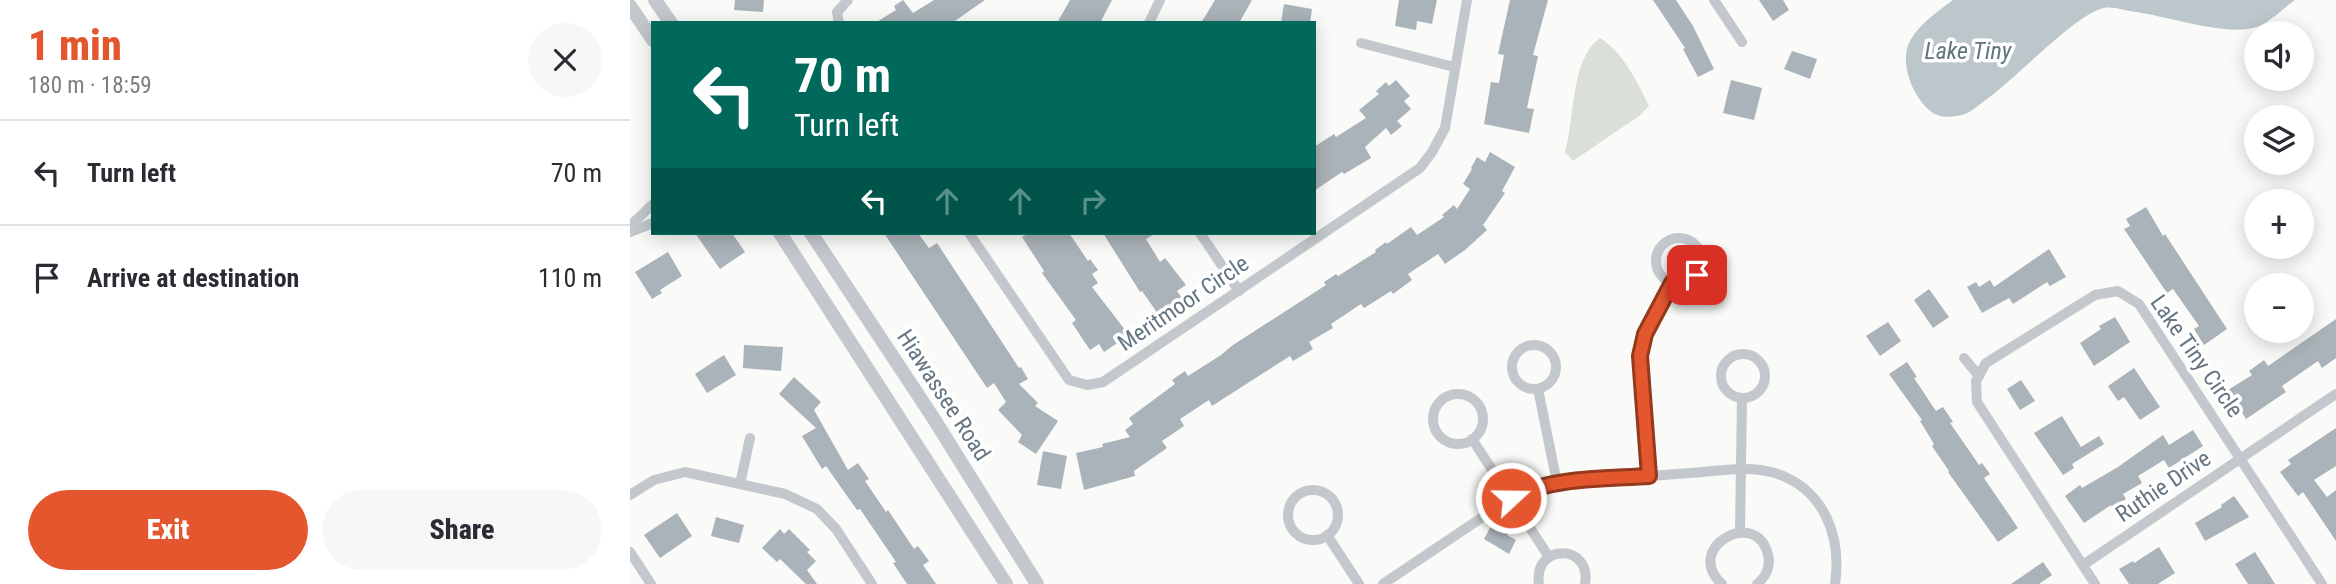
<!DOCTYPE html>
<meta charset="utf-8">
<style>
:root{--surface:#fff;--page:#f7f7f7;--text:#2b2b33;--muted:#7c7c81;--line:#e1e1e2;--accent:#e4572e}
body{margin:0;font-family:"Roboto Condensed",sans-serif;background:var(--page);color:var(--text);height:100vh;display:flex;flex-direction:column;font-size:26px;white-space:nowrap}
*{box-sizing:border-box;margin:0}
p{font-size:23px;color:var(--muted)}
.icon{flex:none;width:38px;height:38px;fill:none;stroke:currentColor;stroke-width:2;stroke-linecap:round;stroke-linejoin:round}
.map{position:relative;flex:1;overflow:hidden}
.side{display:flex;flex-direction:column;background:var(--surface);width:630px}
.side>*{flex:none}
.top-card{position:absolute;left:21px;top:21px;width:665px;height:214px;border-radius:0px;box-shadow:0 4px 18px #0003;background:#00695c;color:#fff;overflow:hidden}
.fabs{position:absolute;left:1614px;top:21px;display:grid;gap:14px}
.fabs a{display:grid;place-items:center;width:70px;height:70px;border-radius:50%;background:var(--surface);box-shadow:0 4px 18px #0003;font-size:35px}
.pin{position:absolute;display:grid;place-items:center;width:60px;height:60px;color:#fff;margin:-30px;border-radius:14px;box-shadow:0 4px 10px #0006}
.me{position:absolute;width:77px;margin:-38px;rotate:69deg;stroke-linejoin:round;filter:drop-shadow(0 0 5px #0008)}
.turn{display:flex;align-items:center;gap:24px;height:147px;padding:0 28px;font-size:32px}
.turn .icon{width:91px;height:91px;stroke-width:2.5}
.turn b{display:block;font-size:49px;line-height:60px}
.lanes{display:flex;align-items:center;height:66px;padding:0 28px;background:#0003;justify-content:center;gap:35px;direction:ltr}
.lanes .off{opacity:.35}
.round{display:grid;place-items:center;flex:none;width:74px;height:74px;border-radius:37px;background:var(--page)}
.head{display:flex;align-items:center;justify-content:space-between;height:119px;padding:0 28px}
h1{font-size:42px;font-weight:800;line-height:52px;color:var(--accent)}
.cta{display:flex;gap:14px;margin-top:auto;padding:14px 28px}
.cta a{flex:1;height:80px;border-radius:42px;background:var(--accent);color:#fff;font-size:28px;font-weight:800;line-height:80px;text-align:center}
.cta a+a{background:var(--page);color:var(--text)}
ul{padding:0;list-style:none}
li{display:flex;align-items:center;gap:21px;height:105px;padding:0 28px;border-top:2px solid var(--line)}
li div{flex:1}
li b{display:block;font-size:26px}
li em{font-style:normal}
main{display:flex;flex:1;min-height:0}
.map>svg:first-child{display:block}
.green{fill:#dadfd7}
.water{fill:#bbc7cb}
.building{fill:#aab3b9}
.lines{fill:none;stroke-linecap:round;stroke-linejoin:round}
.minor{stroke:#c3c8cc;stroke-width:10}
.tertiary{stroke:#c3c8cc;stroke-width:14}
.route-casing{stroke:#94391e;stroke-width:18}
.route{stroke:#e4572e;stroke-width:12}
.labels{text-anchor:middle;stroke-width:7;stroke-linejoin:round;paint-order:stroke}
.street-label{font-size:23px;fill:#657683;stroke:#fff}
.water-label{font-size:24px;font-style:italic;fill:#60757c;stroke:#fff}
</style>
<main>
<section class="side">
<div class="head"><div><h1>1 min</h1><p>180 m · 18:59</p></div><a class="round"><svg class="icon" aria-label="close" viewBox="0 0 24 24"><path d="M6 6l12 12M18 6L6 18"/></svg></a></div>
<ul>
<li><svg class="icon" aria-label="left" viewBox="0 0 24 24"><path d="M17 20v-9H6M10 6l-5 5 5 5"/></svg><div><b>Turn left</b></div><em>70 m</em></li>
<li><svg class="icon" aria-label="arrive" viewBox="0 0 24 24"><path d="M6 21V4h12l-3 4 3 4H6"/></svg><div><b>Arrive at destination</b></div><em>110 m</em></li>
</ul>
<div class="cta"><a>Exit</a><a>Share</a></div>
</section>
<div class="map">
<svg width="1706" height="584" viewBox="0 0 1706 584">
<rect width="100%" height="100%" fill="#fafaf8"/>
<path class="green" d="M970 38C994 53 1007 82 1019 106L1009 116 943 161 935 152C945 120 940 59 970 38Z"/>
<path class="water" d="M1323 0H1665C1654 8 1639 23 1626 27 1597 37 1537 16 1506 12 1496 11 1483 6 1474 8 1448 12 1381 83 1353 102 1346 107 1339 114 1331 115 1322 117 1313 118 1305 114 1284 102 1267 61 1281 39 1291 23 1308 11 1323 0Z"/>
<g class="building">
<polygon points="105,0 134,0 133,12 104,10"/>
<polygon points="273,0 283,13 304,0 355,0 322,23 245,23 266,10 264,6"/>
<polygon points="440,0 482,0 470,23 427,23"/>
<polygon points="585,0 622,0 609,23 571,23"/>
<polygon points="769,0 807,0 802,24 787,21 786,30 765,26"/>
<polygon points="880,0 918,0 903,55 908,56 897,108 904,109 899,133 854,124 861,82 869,83 874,55 868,54"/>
<polygon points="1023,0 1046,0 1063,26 1084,69 1068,77 1053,49 1055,48"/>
<polygon points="1129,0 1153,0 1159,10 1143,21"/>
<polygon points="654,4 682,9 680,23 651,23"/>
<polygon points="1162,51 1187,59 1180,79 1154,69"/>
<polygon points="766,80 780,96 774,101 781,109 767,121 772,126 761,135 756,128 735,147 741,158 714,174 712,172 684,191 684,147 704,134 706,137 736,118 729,110 749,94 746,91 756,82 759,86"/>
<polygon points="1101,80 1132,88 1124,120 1093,113"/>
<polygon points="860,152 885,167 872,191 875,193 853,225 857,230 835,250 815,264 808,254 778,274 782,280 763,294 761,291 734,308 731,304 701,324 703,328 679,342 683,349 663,361 660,356 582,406 579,400 550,419 554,426 532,441 537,448 504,471 505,476 454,490 446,453 473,447 472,444 500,437 495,430 503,424 499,418 545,384 542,380 555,371 558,376 591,355 603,345 696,285 694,282 706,274 708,276 746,252 745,250 756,242 757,244 781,227 787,235 814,217 812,215 824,205 827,209 840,189 833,184 842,169 841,168 847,157 855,162"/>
<polygon points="1516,207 1533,236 1535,234 1597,329 1574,345 1564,329 1569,326 1543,289 1537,293 1494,229 1500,226 1496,219"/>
<polygon points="65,233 102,233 115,252 90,269"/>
<polygon points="254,233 288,233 299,248 307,243 389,368 391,367 398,379 389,384 408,403 405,406 428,421 406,454 388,442 392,435 368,410 376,402 364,383 357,388"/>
<polygon points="399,233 439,233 458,261 460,259 468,270 462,274 468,283 462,287 499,335 474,352 469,344 460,350 442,323 446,320 412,273 414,271 392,237"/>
<polygon points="473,233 526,233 516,239 530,262 535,258 556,285 547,291 552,298 528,314 512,291 510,292"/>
<polygon points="1419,249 1436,277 1420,286 1417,282 1383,304 1379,298 1352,313 1337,287 1346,282 1349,287 1360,280 1364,287"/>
<polygon points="38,252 52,276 30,290 32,293 22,299 5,272"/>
<polygon points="1299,289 1319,317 1303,328 1284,300"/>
<polygon points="1485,317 1500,342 1464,366 1450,343 1471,329 1469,326"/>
<polygon points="1706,319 1706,358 1692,368 1688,361 1652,386 1656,392 1616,419 1598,390 1622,375 1619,371 1634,360 1638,366"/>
<polygon points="1258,322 1271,341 1250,356 1236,336"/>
<polygon points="114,345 153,347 151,371 113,368"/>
<polygon points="94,355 106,375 77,393 65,374"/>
<polygon points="1277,362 1287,377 1284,378 1306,411 1313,407 1323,422 1320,423 1349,465 1352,463 1360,474 1354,478 1388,528 1368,542 1318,472 1319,471 1302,446 1304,444 1290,421 1292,420 1259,374"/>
<polygon points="1504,368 1530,407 1510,420 1494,397 1488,401 1478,386"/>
<polygon points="164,377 191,402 184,410 218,470 228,463 239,479 235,481 256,512 258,510 284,549 288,546 299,561 293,565 306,584 277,584 263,563 266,562 230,509 227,510 196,466 192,469 172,436 186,428 149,394"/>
<polygon points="1391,380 1405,401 1390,410 1377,389"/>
<polygon points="1432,416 1451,447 1469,436 1474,444 1442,464 1444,468 1433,475 1404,433"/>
<polygon points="1706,428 1706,466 1684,480 1697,497 1706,490 1706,541 1673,492 1668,496 1650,472 1661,464 1658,460"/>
<polygon points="1563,430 1573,446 1539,468 1534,460 1508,476 1512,483 1493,494 1496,499 1482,507 1481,505 1454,523 1435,496 1450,485 1452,488 1488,467 1533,435 1539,445"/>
<polygon points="413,451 437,456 431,489 407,485"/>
<polygon points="1604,496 1619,517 1575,541 1565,523 1592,507 1591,505"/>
<polygon points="47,513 62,536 30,558 14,535"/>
<polygon points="86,517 114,525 109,543 81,536"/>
<polygon points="870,525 880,530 877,535 886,540 879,554 854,539 861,526 868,529"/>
<polygon points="150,529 154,534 159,529 180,550 177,552 186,561 177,570 187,584 176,584 150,559 147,562 132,548"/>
<polygon points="1529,547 1545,573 1528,584 1499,584 1489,569 1503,561 1504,563"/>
<polygon points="1625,552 1645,584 1618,584 1605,564"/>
<polygon points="1413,562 1422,575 1409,584 1381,584"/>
</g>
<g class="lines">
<g class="minor">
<polyline points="1084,0 1112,42"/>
<polyline points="209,23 207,12 218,0"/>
<polyline points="519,23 530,0"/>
<polyline points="731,43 824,67"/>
<polyline points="0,226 23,204"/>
<polyline points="0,232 23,223"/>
<polyline points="339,233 439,380 457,385 473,382 790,168 802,152 815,128 837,0"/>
<polyline points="570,233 609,291"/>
<circle cx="1049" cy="261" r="23"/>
<circle cx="904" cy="367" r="22"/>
<circle cx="1113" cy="376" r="22"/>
<polyline points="1334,358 1349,376"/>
<polyline points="908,389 927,483"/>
<circle cx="828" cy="419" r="25"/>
<polyline points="842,439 919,557"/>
<polyline points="1019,476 1010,356 1015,334 1042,283"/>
<polyline points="110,484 120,438"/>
<circle cx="683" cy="515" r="25"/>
<polyline points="0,495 24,480 55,472 155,494 187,509 206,529 242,584"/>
<polyline points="1110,532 1112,398"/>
<polyline points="697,535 729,584"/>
<polyline points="0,552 21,584"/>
<polyline points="1453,565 1706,394"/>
<path d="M753 584 881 498 899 489 927 483C971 480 1015 476 1060 473 1087 471 1119 465 1145 473 1194 489 1212 536 1205 584"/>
<path d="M909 584C903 543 962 543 955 584"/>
<path d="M1092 584C1052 548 1127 506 1138 555 1141 566 1136 577 1127 584"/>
<polyline points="1465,584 1347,402 1346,381 1356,363 1465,295 1488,291 1509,304 1692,584"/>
</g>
<g class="tertiary">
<polyline points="25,0 41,23"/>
<polyline points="0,6 23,40"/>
<polyline points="150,233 376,584"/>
<polyline points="181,233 302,416 407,584"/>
</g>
</g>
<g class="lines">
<g class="route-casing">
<path id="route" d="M881 498C922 477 973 479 1019 476L1010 356 1015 334 1042 283 1060 281 1067 275"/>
</g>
<use href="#route" class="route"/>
</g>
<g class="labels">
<g class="street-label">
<text transform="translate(553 303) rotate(-34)" y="8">Meritmoor Circle</text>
<text transform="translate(1567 356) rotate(55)" y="8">Lake Tiny Circle</text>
<text transform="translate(314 395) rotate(57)" y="8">Hiawassee Road</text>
<text transform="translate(1533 486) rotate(-34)" y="8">Ruthie Drive</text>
</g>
<g class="water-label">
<text x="1338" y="59">Lake Tiny</text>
</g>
</g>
</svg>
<div class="fabs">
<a><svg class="icon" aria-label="sound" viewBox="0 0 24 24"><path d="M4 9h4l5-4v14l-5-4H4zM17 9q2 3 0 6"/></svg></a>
<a><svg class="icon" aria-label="layers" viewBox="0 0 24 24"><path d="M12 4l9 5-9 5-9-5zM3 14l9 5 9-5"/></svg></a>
<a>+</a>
<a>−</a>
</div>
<div class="pin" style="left:1067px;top:275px;background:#d93025"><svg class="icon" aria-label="arrive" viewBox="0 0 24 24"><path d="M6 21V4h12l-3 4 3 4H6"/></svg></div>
<svg class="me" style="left:881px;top:498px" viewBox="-20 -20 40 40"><circle r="17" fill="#e4572e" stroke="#fff" stroke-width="3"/><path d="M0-11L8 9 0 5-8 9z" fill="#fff"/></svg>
<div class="top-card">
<div class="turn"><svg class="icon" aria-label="left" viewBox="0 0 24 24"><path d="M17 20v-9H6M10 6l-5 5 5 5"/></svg><div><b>70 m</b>Turn left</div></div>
<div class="lanes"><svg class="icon" aria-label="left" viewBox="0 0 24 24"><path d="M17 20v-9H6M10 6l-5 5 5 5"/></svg><svg class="icon off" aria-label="ahead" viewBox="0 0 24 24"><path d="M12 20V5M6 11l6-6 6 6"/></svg><svg class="icon off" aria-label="ahead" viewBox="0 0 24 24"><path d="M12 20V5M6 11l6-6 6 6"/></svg><svg class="icon off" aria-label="right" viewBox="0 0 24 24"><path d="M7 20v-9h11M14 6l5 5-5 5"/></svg></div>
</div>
</div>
</main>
